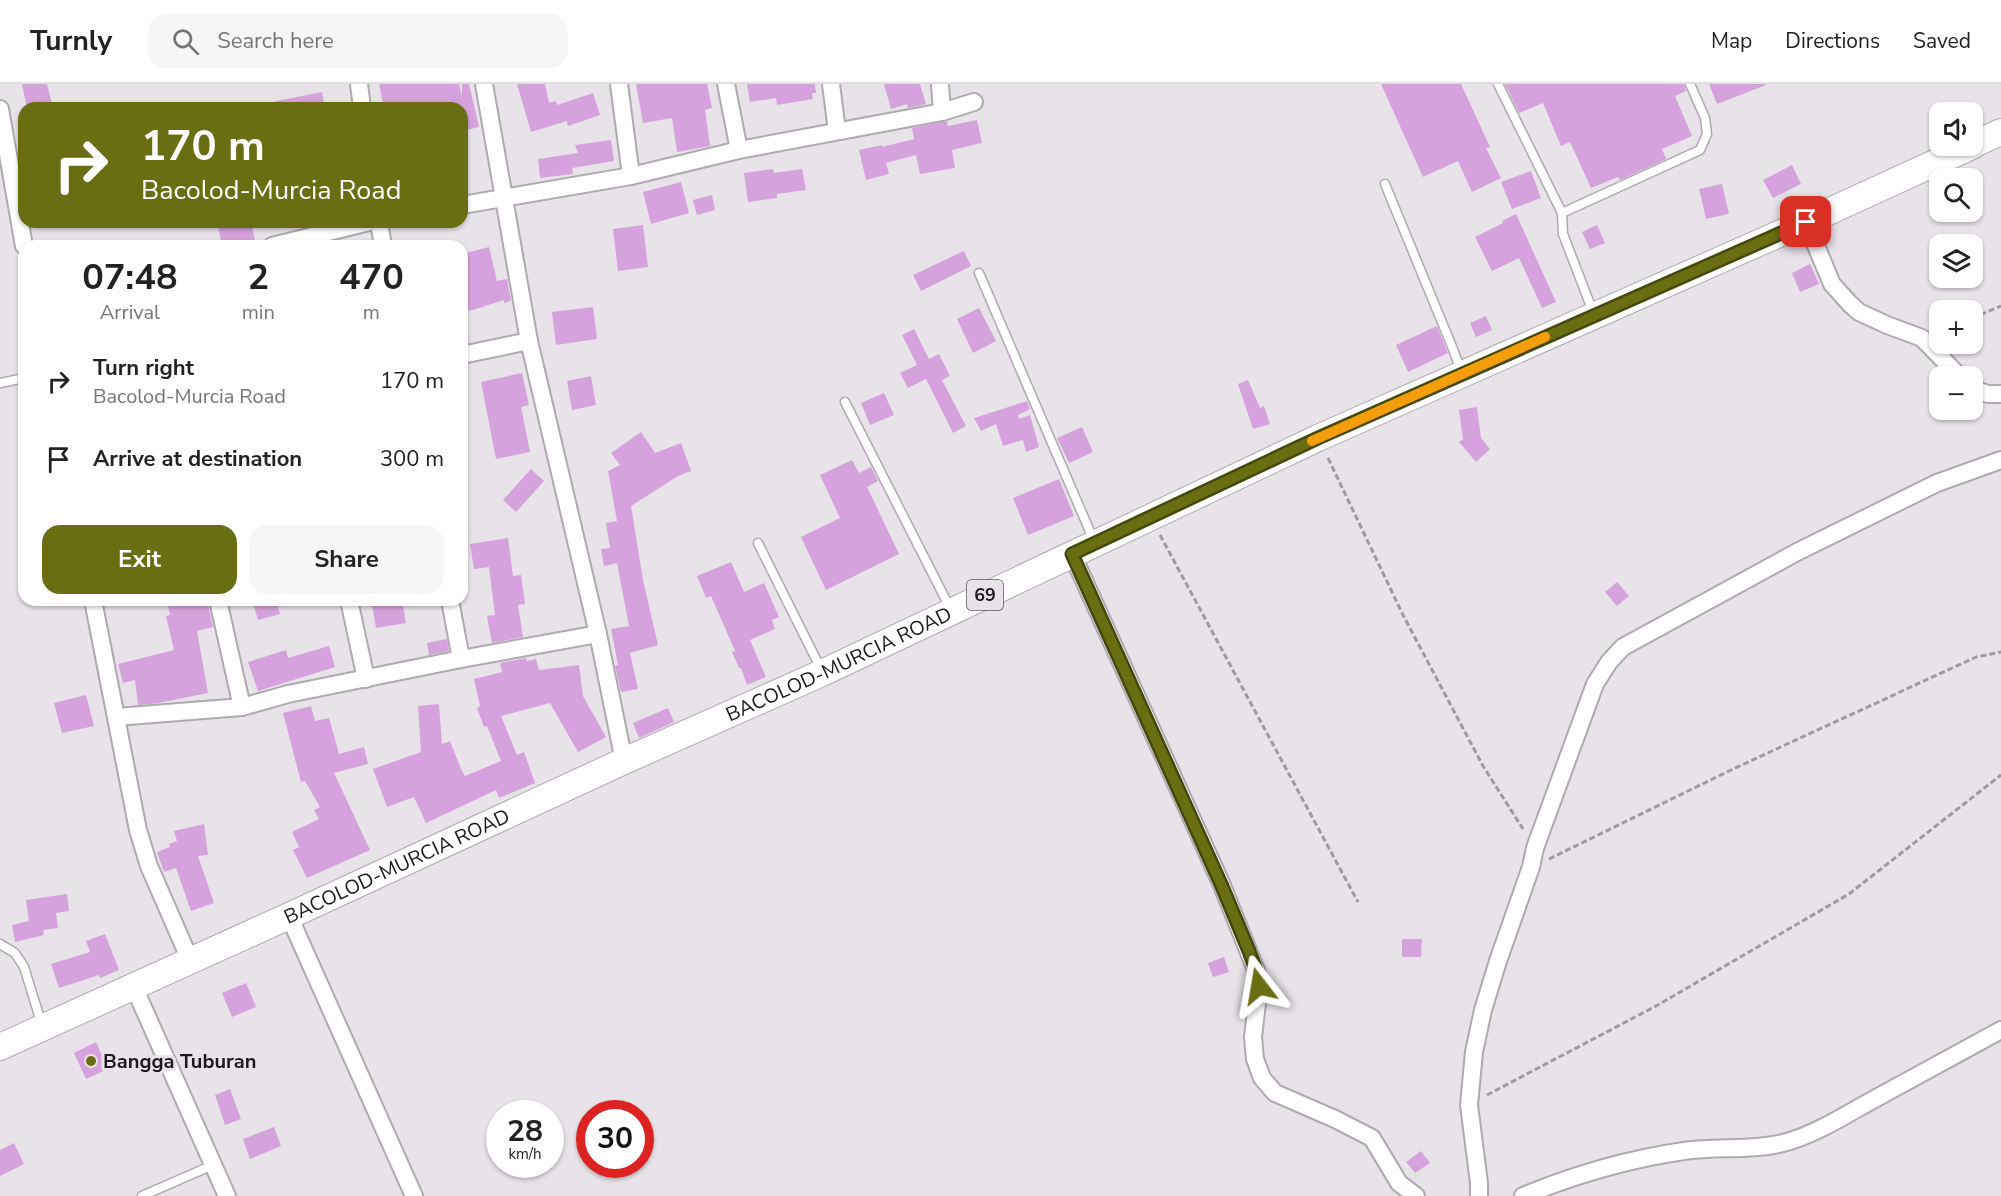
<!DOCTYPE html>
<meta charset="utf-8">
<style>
:root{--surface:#fff;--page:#f6f6f6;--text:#222;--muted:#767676;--line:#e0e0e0;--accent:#6a6e13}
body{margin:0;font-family:"Nunito Sans",sans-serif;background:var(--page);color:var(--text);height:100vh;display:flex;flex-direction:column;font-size:22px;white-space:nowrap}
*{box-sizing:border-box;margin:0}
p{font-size:20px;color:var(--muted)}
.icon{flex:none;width:33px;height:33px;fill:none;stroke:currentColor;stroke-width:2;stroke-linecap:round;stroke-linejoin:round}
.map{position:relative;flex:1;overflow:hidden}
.panel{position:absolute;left:18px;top:156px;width:450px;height:366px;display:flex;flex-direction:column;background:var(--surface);border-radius:18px;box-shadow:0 2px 4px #0004}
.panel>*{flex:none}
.hud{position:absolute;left:18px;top:18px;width:450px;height:126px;border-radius:18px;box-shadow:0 2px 4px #0004;background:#6a6e13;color:#fff;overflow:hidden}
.tools{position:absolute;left:1929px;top:18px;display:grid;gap:12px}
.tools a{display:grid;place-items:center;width:54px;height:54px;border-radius:12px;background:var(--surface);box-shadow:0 2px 4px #0004;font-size:30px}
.speed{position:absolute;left:486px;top:1016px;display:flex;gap:12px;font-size:30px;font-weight:700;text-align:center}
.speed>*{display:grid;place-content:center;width:78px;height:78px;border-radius:50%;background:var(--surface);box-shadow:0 2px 4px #0004;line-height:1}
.speed small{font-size:15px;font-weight:400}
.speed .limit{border:9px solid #d22;background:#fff;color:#111}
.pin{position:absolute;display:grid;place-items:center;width:51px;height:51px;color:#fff;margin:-26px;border-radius:12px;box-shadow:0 3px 9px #0006}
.me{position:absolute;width:66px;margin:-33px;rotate:346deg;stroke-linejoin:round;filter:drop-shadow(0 0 4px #0008)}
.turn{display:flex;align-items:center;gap:21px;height:126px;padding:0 24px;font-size:27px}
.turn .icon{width:78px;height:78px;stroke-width:2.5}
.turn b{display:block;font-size:42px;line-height:51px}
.eta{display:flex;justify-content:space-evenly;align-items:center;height:102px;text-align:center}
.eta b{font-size:36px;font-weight:700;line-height:42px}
.cta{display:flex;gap:12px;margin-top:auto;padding:12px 24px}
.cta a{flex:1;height:69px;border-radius:18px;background:var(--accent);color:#fff;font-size:24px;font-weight:700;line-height:69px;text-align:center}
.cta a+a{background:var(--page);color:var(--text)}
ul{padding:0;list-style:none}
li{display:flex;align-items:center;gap:18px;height:78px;padding:0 24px}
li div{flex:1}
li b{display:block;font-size:22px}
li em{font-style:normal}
header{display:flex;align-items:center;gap:36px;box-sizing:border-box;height:84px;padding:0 30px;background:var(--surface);border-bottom:2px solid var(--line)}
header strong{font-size:28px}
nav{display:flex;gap:33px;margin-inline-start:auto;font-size:21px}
.search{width:420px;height:54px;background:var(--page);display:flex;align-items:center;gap:15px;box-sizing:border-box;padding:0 21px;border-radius:18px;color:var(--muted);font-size:22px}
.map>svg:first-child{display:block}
.building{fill:#d6a2dd}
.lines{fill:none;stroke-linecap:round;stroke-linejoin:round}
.service-casing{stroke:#aeaaaf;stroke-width:11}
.minor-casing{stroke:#aeaaaf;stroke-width:20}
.primary-casing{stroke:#aeaaaf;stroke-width:28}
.path{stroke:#9e9a9e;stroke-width:3;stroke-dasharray:6 3;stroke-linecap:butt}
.service{stroke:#fff;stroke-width:8}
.minor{stroke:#fff;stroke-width:16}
.primary{stroke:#fff;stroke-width:26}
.route-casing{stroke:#45480c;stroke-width:15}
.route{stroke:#6a6e13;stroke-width:10}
.slow{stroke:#f59e0b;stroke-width:10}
.poi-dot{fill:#6a6e13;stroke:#e8e3e9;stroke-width:2}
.labels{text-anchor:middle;stroke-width:6;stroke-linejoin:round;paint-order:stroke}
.shield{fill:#e8e3e9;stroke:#585659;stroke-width:1.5}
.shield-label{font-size:18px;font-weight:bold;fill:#1b191b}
.street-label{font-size:20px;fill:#1b191b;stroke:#e8e3e9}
.poi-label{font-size:20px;font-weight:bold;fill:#1b191b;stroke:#e8e3e9;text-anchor:start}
</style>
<header>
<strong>Turnly</strong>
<div class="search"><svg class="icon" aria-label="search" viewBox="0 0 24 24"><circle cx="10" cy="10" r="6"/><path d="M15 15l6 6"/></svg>Search here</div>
<nav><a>Map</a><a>Directions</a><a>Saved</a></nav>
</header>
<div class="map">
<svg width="2001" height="1112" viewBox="0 0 2001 1112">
<rect width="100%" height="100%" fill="#e8e3e9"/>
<g class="building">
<polygon points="22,0 47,0 52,20 27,24"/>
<polygon points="379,0 459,0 462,13 462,0 469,0 479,43 462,47 462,24 384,24"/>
<polygon points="517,0 545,0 549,19 556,17 557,21 593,9 600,31 568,42 567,37 531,48"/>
<polygon points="636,0 707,0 712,24 705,26 710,62 677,68 672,34 643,39"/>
<polygon points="747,0 815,0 816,9 812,9 813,15 777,21 776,14 750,18"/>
<polygon points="884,0 920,0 926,20 908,24 907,20 891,25"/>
<polygon points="1381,0 1461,0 1490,63 1486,64 1501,94 1472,108 1458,77 1423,93"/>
<polygon points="1505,0 1684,0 1686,7 1675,12 1692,52 1662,65 1666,75 1620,96 1618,93 1591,104 1570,58 1561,62 1543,19 1519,29"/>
<polygon points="1709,0 1766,0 1766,1 1717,20"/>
<polygon points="322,8 325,24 276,24 276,17"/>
<polygon points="977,36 982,59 952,66 955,84 920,90 916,71 886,79 889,90 866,96 859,66 882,61 882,63 914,55 912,44 947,37 948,42"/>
<polygon points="611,56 614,77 572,84 573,90 540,94 538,75 578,69 575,61"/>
<polygon points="1792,81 1801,100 1773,114 1763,96"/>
<polygon points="773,85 774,89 802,85 806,106 777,110 777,114 748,118 744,89"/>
<polygon points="1531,87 1541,114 1512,125 1501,98"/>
<polygon points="681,98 689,129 651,140 643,108"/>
<polygon points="1722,100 1729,130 1706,135 1699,105"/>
<polygon points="712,111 715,126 697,131 693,116"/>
<polygon points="1516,130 1556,218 1542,224 1519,174 1492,187 1475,153 1503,139 1502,137"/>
<polygon points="236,138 251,138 255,156 222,162 218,142"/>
<polygon points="643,141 648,183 618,187 613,145"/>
<polygon points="1597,141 1605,159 1590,165 1582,148"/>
<polygon points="489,163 497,197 507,195 511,217 504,219 504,216 473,226 462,227 462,170"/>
<polygon points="964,167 971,182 921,207 913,191"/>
<polygon points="1810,180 1819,200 1800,208 1792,189"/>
<polygon points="593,223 597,255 556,261 552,228"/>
<polygon points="979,224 996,257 973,269 957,235"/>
<polygon points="1486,232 1492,246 1476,253 1470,239"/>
<polygon points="1437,242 1448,269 1408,288 1396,261"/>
<polygon points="914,245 929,275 939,270 950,292 942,296 966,342 953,349 926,295 908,304 900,289 917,281 902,251"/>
<polygon points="522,289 529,321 521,323 530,368 496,375 481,298"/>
<polygon points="591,292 596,321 572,326 567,297"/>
<polygon points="1248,296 1260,324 1264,322 1270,340 1253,345 1238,300"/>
<polygon points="884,309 894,331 870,341 861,319"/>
<polygon points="1027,317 1030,325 1018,331 1019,335 1030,331 1039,363 1026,368 1023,356 1003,362 996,340 981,347 974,334"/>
<polygon points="1477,323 1481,354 1490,365 1476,378 1459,358 1463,355 1459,326"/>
<polygon points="1082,343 1093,368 1069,379 1057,354"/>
<polygon points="641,348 655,369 681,359 691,387 678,392 631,422 643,496 658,561 630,569 638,605 621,608 615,582 618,581 611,545 629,542 617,479 604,482 601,465 610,464 606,439 617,437 608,387 620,381 611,369"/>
<polygon points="852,376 859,389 871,383 878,397 867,403 899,470 826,506 801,453 840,434 820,391"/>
<polygon points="531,385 544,397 516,428 503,416"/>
<polygon points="1059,395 1074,432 1028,451 1013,414"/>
<polygon points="508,454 513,492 521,491 525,520 518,521 523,553 492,559 487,532 495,531 489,483 474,485 470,460"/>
<polygon points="731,478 744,508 764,499 779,533 772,536 775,545 750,556 766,593 747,601 741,584 739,584 732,568 735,567 711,512 706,514 697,492"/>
<polygon points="1617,498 1629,512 1617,522 1605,508"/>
<polygon points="167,516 207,516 213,543 197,547 208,609 159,619 138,621 135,596 123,599 118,580 174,566 166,532 170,531"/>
<polygon points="252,516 276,516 280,530 258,536"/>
<polygon points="395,516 402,516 406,539 376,544 372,520"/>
<polygon points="447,555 449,567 429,571 427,559"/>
<polygon points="329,562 335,583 258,607 248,578 286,566 288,574"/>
<polygon points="526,574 527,577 536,575 539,586 579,581 583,612 606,653 578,668 550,619 501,632 517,671 524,668 535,699 499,714 496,706 426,739 414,713 387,723 373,685 421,668 418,622 439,620 442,660 450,657 461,685 465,692 501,677 487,642 484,643 477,624 480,622 474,595 502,588 500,579"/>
<polygon points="86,611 94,642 62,649 54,619"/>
<polygon points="311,622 315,637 329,634 339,670 364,663 368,680 334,689 370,766 307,794 293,766 299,763 292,748 319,735 314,726 320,723 305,697 301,698 283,629"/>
<polygon points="668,624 674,638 639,654 633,639"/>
<polygon points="204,740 208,771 198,772 214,819 191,827 176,784 164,788 157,768 170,763 169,760 177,757 174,747"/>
<polygon points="67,810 69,827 56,829 58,844 43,846 44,851 15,858 12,841 29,837 26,816"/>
<polygon points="105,850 119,886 100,894 99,891 59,904 51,880 90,868 86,857"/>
<polygon points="1402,855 1422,855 1421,873 1402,873"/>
<polygon points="1224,873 1229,888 1213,893 1208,879"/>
<polygon points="246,899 256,923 232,933 222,909"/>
<polygon points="96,958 108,985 86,995 74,969"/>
<polygon points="230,1005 241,1035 225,1041 215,1011"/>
<polygon points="274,1043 281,1062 250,1075 243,1055"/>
<polygon points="14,1059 24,1080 0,1092 0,1066"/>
<polygon points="1421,1067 1430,1079 1415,1089 1406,1078"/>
</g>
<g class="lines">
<g class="service-casing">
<g id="service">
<polyline points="1498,0 1562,129 1563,150 1593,228"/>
<polyline points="1385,100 1453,265 1461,287"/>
<polyline points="1562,129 1700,66 1707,50 1705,34 1690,0"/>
<polyline points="979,189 1094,457"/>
<polyline points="0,299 24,294"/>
<polyline points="845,318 950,524"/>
<polyline points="758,459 821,585"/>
<polyline points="0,860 15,869 24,883 42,941"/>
<polyline points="142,1112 213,1081"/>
</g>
</g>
<g class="minor-casing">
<g id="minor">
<polyline points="359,0 362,24"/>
<polyline points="484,0 529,257 598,550 624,677"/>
<polyline points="619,0 631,92"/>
<polyline points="726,0 739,66"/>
<polyline points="831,0 837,47"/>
<polyline points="940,0 942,28"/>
<polyline points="0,25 24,162"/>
<polyline points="462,121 631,92 739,66 942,28 974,18"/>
<polyline points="379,138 383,162"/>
<polyline points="1806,138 1832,200 1850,220 1859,228 1887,241 1922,254 1959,292"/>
<polyline points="272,162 369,138"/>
<polyline points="462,271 529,257"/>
<polyline points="1972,305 1988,310 2001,310"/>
<polyline points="1072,470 1221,799 1256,886 1259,902 1253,953 1255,975 1262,994 1275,1009 1335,1035 1372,1054 1399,1099 1416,1112"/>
<polyline points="93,516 138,746 149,782 190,876"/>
<polyline points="218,516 242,623"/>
<polyline points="349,516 366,595"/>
<polyline points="450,516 461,575"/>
<polyline points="116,633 242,623 288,610 461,575 598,550"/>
<polyline points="289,832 414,1112"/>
<polyline points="134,903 227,1112"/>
<polyline points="1479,1112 1479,1099 1469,1021 1474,968 1483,926 1498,877 1531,783 1535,764 1595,600 1609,578 1623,563 1797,468 1937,399 2001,376"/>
<path d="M1523 1112C1574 1091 1629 1075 1684 1067 1717 1062 1751 1067 1783 1059 1814 1051 1842 1033 1869 1018 1913 994 1957 970 2001 946"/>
</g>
</g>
<g class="primary-casing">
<g id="primary">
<polyline points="1972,61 2001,48"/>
<path id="s1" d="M0 963 289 832 624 677 822 589 1318 354 1806 138 1972 62"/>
</g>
</g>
<g class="path">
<polyline points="1972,234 2001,222"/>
<polyline points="1328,374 1403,531 1483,682 1523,745"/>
<polyline points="1160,451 1358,818"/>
<polyline points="1549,775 1733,685 1976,573 2001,568"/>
<polyline points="1487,1011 1656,922 1849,810 2001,691"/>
</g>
<use href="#service" class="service"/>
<use href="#minor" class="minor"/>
<use href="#primary" class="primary"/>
</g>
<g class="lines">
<g class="route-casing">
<polyline id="route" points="1259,902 1256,886 1249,867 1221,800 1072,470 1318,354 1806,138"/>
</g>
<use href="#route" class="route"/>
<polyline class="slow" points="1312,357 1545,253"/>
</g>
<circle class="poi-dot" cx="91" cy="977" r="6"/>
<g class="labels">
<rect class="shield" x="967" y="496" width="36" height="30" rx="4.5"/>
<g class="shield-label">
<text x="985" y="517">69</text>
</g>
<g class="street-label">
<text dy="7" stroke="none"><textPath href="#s1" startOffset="922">BACOLOD-MURCIA ROAD</textPath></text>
<text dy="7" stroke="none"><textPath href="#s1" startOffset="436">BACOLOD-MURCIA ROAD</textPath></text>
</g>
<g class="poi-label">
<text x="103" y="984">Bangga Tuburan</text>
</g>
</g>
</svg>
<div class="tools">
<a><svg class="icon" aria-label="sound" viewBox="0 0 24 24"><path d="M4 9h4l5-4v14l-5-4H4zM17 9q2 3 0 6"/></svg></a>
<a><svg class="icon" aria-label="search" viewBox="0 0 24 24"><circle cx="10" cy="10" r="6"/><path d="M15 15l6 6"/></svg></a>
<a><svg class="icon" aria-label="layers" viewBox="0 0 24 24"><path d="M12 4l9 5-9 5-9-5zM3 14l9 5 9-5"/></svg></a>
<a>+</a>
<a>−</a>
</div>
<div class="speed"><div>28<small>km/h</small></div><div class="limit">30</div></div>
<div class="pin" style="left:1806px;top:138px;background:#d93025"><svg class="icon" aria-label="arrive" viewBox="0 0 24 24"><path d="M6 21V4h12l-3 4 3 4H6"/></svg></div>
<svg class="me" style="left:1259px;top:902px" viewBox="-20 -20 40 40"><path d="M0-17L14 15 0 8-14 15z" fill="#6a6e13" stroke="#fff" stroke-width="4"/></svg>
<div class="hud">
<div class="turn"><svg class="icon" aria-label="right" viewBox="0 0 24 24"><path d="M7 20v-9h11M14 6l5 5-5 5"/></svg><div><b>170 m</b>Bacolod-Murcia Road</div></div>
</div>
<section class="panel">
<div class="eta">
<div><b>07:48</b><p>Arrival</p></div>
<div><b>2</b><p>min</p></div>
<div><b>470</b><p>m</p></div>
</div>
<ul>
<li><svg class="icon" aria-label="right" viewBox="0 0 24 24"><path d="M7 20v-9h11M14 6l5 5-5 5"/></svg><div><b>Turn right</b><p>Bacolod-Murcia Road</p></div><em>170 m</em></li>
<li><svg class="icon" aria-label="arrive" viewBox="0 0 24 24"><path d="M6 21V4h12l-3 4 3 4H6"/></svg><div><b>Arrive at destination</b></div><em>300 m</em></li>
</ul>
<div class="cta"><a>Exit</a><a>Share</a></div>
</section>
</div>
